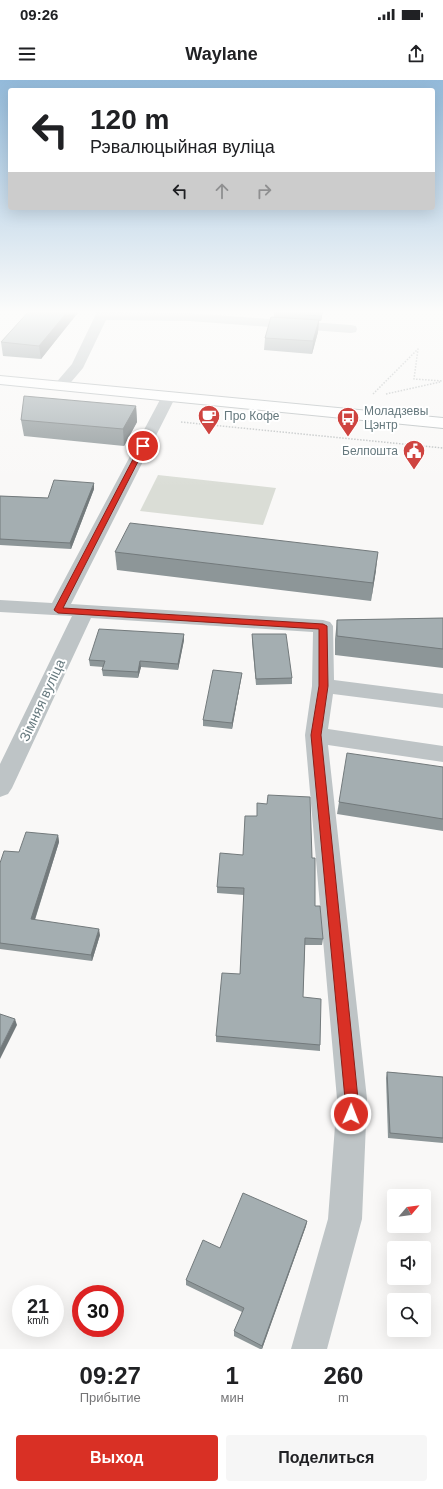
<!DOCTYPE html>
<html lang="ru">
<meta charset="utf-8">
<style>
:root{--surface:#fff;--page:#f6f6f6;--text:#202124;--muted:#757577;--accent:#d93025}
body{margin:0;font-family:Arial,sans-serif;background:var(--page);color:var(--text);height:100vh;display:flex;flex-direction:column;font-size:15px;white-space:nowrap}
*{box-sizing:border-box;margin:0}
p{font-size:13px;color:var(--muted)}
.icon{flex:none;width:22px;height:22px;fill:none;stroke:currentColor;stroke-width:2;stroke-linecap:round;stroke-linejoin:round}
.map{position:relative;height:1269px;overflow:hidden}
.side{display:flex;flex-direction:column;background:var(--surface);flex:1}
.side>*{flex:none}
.banner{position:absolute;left:8px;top:8px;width:427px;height:122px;border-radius:4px;box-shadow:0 4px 16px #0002;background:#fff;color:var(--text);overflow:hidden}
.needle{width:26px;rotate:61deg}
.fabs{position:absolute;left:387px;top:1109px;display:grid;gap:8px}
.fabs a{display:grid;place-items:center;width:44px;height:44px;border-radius:4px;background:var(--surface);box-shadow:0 4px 16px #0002;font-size:20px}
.speed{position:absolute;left:12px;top:1205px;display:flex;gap:8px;font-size:20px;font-weight:700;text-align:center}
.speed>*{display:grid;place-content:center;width:52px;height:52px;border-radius:50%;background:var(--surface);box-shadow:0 4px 16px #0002;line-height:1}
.speed small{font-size:10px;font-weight:400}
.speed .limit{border:6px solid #d22;background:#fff;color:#111}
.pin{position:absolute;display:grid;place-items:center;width:34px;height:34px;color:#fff;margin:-17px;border:2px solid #fff;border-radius:50%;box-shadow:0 1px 4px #0007}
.me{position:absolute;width:44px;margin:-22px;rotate:1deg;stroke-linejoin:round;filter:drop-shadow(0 0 3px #0008)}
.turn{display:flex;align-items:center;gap:14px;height:84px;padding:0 16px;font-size:18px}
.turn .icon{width:52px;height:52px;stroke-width:2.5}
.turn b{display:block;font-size:28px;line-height:34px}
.lanes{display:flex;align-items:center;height:38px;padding:0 16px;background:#0003;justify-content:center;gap:20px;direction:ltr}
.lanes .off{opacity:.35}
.eta{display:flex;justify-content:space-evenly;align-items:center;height:68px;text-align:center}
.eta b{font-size:24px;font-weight:800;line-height:28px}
.button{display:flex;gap:8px;margin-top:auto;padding:8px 16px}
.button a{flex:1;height:46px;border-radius:4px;background:var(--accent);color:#fff;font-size:16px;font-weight:800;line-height:46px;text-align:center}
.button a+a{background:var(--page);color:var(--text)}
.status{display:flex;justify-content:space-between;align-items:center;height:28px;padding:0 20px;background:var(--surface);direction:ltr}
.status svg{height:11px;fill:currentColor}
header{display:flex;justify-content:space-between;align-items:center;height:52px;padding:0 16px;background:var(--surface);font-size:18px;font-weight:800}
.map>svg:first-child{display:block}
.green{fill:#daddd6}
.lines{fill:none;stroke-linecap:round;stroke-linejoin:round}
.major-casing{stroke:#b2b8ba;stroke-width:2}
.path{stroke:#b9bdbe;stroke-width:1.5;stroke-dasharray:1.5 1.5;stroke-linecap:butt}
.minor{fill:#bec4c6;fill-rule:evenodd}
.major{fill:#fff;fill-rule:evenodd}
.wall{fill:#8d9698}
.shaded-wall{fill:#737a7c}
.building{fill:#a4aeb1;stroke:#737a7c}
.route{fill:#d93025;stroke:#8d1f18}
.labels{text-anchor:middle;stroke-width:4;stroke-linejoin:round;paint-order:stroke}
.far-poi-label{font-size:12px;fill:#66797e;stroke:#fff;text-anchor:start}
.street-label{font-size:14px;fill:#66797e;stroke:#fff}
</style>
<div class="status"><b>09:26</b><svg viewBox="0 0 49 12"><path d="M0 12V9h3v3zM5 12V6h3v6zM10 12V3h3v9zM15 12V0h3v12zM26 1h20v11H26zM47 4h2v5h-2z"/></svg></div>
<header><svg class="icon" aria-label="menu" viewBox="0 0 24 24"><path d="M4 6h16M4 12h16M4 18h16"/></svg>Waylane<svg class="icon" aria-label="share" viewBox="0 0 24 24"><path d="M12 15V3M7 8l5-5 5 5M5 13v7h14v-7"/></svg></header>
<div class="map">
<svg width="443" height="1269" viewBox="0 0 443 1269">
<rect width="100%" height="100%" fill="#f9f8f7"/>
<polygon class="green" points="158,395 276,408 263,445 140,431"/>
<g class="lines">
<g class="major-casing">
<polygon id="major" points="0,296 443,338 443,348 0,304"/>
</g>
<g class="path">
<polyline points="373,314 418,269 414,299 443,301"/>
<polyline points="386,314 440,302"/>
<polyline points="181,342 443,368"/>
</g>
<g class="minor">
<polygon points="96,230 108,230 108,232 190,233 351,245 356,246 357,249 356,252 351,253 190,241 106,240 83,288 66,308 61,309 56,308 54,305 72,284 95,236"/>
<polygon points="169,312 174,313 176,316 71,524 323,540 330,542 333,546 334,600 443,614 443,628 333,614 328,649 443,666 443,682 328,665 367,1019 362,1139 327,1269 291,1269 328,1139 337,1019 305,655 312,606 313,552 91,538 12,708 8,714 0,717 0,684 72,536 0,532 0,520 52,523 162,316 164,313"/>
</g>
<use href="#major" class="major"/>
</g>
<g class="wall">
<polygon points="30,230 80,230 41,279 3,276 1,262"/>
<polygon points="323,230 321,241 319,241 318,252 312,274 264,270 265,258 274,237 274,233"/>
<polygon points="136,326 137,342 124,366 24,356 21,340"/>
<polygon points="94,409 71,469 0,465 0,416 48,418"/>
<polygon points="115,472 376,490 371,521 117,490"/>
<polygon points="443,538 443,588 335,575 335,559 337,540"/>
<polygon points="184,554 184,560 178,590 141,587 138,598 103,596 102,590 103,587 90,586 89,580"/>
<polygon points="252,554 292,598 292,604 256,605 252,561"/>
<polygon points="242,593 241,599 232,649 203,646 203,640"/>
<polygon points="443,687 443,751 337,734 339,722"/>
<polygon points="58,755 59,762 35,840 100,855 92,881 0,869 0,783 19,772"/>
<polygon points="312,778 315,826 323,859 322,865 305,865 303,917 320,965 320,971 216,962 216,956 240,894 244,815 217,813 217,807"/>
<polygon points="387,992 443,997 443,1063 388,1058 386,998"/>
<polygon points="307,1141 306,1146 262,1269 260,1269 234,1256 234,1251 242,1232 186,1205 186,1200 220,1168"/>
</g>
<g class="shaded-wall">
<polygon points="69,230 80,230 41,279 39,266"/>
<polygon points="323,230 321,241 321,236"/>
<polygon points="319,240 318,252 312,274 313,261"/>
<polygon points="136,326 137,342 124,366 123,349"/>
<polygon points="94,403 94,409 71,469 70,463"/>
<polygon points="378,472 376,490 371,521 373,503"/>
<polygon points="184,554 184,560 178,590 178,584"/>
<polygon points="140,581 141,587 138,598 138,592"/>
<polygon points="242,593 241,599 232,649 232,643"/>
<polygon points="58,755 59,762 33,845 31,839"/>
<polygon points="99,849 100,855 92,881 91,875"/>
<polygon points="15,939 17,945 0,979 0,969"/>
<polygon points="307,1141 306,1146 262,1269 262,1266"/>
</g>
<g class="building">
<polygon points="30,230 69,230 39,266 1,262"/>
<polygon points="275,230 323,230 321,236 274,233"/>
<polygon points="271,237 319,240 313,261 265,258"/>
<polygon points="24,316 136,326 123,349 21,340"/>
<polygon points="54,400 94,403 70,463 0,459 0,416 48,418"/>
<polygon points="130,443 378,472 373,503 115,472"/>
<polygon points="443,538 443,569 337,556 337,540"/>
<polygon points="99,549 184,554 178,584 140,581 138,592 102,590 105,581 89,580"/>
<polygon points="252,554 286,554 292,598 256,599"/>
<polygon points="213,590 242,593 232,643 203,640"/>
<polygon points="347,673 443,687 443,739 339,722"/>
<polygon points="268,715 310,717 312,778 315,778 315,826 320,826 323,859 305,858 303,917 321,919 320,965 216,956 222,893 240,894 244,808 217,807 220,773 243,775 245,736 257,736 257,723 267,724"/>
<polygon points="26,752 58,755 31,839 99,849 91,875 0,863 0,783 4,771 19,772"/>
<polygon points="0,934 15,939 0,969"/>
<polygon points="387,992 443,997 443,1058 390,1053"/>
<polygon points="243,1113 307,1141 262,1266 234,1251 244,1228 186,1200 203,1160 220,1168"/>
</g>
<linearGradient id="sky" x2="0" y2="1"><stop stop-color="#93bada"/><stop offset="0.57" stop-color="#fcfcfb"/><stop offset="1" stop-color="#fcfcfb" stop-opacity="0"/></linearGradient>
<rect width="443" height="407" fill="url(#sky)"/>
<polygon class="route" points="141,364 146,366 63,528 323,544 327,546 328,606 321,655 358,1019 357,1034 356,1038 351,1040 346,1038 345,1034 345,1019 311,655 319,606 319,549 58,533 54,530"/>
<defs>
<g id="cafe-pin" transform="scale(1.15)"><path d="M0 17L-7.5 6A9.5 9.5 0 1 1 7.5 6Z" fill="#cf4440" stroke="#fff"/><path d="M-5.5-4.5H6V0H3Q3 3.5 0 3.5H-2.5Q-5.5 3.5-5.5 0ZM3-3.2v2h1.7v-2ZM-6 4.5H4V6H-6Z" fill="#fff"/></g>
<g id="bus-pin" transform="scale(1.15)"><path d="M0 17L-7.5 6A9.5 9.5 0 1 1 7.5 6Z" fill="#cf4440" stroke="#fff"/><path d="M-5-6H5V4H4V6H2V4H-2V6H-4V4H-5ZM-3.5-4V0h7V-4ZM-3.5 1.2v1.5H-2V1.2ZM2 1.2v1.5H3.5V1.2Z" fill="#fff"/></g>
<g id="civic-pin" transform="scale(1.15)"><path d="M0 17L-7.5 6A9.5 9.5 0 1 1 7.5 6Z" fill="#cf4440" stroke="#fff"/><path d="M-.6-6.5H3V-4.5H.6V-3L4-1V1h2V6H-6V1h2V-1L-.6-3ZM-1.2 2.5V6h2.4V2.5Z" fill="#fff"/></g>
</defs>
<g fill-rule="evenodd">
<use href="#cafe-pin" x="209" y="336"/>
<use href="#bus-pin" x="348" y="338"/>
<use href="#civic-pin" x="414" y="371"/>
</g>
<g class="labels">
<g class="far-poi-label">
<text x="364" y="335">Моладзевы<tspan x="364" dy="14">Цэнтр</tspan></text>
<text x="224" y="340">Про Кофе</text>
<text x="398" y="375" text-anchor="end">Белпошта</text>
</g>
<g class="street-label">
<text transform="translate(42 620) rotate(-65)" y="5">Зімняя вуліца</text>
</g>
</g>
</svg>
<div class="fabs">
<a><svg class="needle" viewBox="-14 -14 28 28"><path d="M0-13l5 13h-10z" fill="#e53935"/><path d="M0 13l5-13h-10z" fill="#757577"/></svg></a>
<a><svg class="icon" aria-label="sound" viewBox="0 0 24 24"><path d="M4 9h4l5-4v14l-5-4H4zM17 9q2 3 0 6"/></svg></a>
<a><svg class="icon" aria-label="search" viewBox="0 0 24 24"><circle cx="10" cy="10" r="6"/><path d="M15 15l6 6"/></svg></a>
</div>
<div class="speed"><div>21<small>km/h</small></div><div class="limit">30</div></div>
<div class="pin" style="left:143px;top:366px;background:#d93025"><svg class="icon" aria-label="arrive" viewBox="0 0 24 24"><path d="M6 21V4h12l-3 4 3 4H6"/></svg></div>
<svg class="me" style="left:351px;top:1034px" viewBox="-20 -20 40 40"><circle r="17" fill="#d93025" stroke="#fff" stroke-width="3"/><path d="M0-11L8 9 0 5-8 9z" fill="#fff"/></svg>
<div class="banner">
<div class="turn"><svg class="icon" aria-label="left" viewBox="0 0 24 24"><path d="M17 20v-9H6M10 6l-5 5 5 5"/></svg><div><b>120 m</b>Рэвалюцыйная вуліца</div></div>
<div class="lanes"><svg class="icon" aria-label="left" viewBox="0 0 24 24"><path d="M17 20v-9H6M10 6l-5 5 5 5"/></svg><svg class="icon off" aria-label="ahead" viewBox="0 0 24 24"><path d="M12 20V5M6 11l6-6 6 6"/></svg><svg class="icon off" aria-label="right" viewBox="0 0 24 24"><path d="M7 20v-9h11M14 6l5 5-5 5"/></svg></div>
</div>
</div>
<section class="side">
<div class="eta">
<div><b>09:27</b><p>Прибытие</p></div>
<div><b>1</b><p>мин</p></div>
<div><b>260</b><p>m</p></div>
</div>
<div class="button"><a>Выход</a><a>Поделиться</a></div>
</section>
